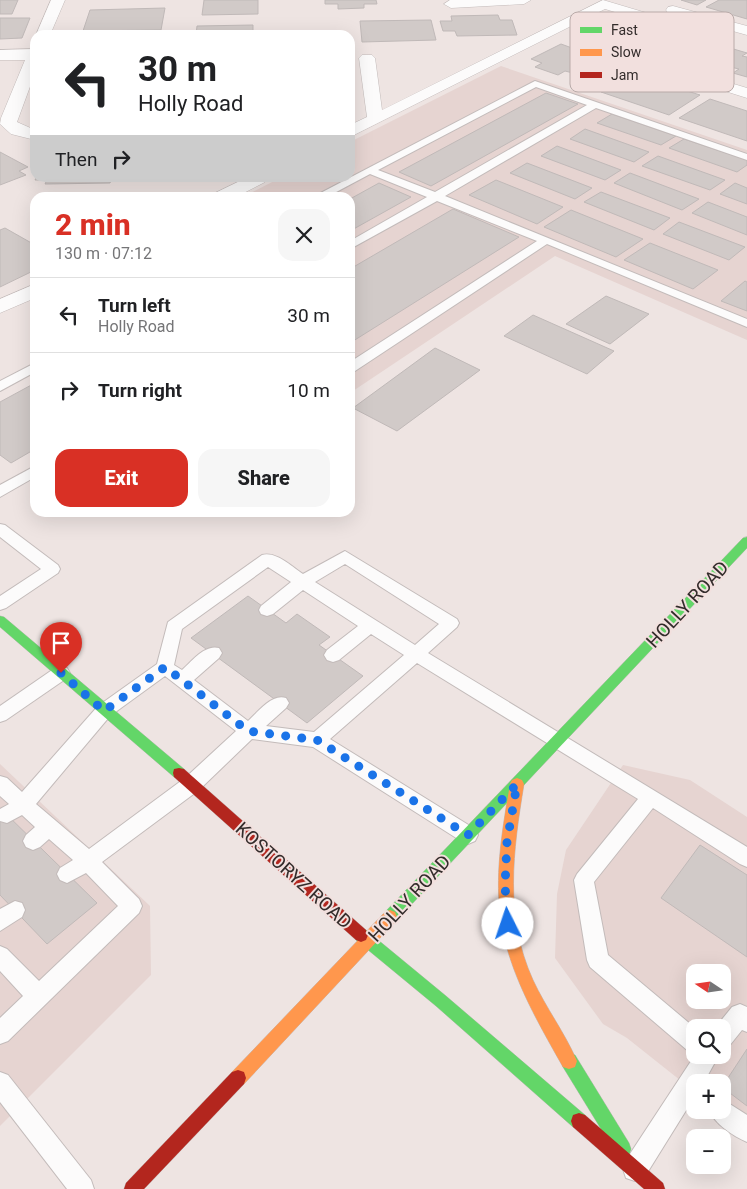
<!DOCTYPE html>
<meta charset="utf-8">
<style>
:root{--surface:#fff;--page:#f6f6f6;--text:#202124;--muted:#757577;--line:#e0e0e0;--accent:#d93025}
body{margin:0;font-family:Roboto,sans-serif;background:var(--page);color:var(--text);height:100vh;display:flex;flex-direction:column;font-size:19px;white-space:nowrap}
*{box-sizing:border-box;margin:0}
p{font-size:16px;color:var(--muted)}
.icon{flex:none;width:28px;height:28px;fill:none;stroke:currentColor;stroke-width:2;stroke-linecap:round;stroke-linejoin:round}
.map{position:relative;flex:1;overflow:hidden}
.details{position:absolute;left:30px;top:192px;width:325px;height:325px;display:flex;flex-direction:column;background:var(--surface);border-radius:15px;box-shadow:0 5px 20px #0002}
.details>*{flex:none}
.banner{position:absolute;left:30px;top:30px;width:325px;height:152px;border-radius:15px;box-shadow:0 5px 20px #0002;background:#fff;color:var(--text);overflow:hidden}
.needle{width:32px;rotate:283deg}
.fabs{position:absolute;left:686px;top:964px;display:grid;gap:10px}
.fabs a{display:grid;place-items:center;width:45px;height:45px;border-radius:10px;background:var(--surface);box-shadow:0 5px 20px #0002;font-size:25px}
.pin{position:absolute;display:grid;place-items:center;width:42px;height:42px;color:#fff;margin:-51px -21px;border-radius:50% 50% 50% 0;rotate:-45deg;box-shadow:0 0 5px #0007}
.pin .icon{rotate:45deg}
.me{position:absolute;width:55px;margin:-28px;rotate:356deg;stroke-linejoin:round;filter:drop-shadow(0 0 4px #0008)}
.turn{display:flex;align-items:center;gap:18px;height:105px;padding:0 25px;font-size:22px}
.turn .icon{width:65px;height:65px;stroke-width:2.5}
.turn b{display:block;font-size:35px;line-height:42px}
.then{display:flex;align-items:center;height:48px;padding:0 25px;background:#0003;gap:10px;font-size:19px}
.round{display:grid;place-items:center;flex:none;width:52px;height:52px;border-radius:15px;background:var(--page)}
.headline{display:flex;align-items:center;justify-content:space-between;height:85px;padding:0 25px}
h1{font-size:30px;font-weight:800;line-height:38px;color:var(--accent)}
.primary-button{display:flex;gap:10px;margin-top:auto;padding:10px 25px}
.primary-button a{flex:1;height:58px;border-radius:15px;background:var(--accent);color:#fff;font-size:20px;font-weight:800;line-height:58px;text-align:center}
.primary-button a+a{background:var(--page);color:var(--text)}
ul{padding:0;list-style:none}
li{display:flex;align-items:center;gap:15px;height:75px;padding:0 25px;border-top:1px solid var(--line)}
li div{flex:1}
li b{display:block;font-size:19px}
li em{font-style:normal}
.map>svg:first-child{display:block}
.built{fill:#e6d4d1;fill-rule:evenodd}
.building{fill:#d1cac8;stroke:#c0b9b8}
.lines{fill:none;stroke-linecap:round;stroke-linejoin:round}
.lane-casing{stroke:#c3bbba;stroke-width:2}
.street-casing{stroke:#c3bbba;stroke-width:1}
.fast-casing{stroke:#c3bbba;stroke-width:1}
.slow-casing{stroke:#c3bbba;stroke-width:1}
.jam-casing{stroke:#c3bbba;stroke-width:1}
.lane{fill:#fcfbfb;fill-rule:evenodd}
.street{fill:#fcfbfb;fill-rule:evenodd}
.fast{fill:#63d668;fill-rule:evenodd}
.slow{fill:#ff974d;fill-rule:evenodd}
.jam{fill:#b3261e;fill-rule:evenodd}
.route{stroke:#1a73e8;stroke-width:9;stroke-dasharray:0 16.2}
.labels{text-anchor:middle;stroke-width:4;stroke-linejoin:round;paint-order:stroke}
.near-street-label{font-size:19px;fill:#332c2b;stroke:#f2e0de}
.key{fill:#f2e0de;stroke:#b9aaa8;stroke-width:1}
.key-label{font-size:14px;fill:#332c2b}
</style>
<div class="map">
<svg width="747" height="1189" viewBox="0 0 747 1189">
<rect width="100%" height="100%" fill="#eee4e2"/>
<g class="built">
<polygon points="501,66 747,150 747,340 555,256 350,393 350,198 241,198 280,178 350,178 350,142"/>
<polygon points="0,764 150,906 151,975 0,1126"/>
<path d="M623 765 690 780 747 817V1133L722 1110V1082H695V1092L627 1038 603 1024 555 958 557 894 566 850ZM695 972H722V1000H695ZM695 1028H722V1055H695Z"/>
</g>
<g class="building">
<polygon points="0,0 18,0 12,14 0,14"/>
<polygon points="204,0 258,0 258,14 202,15"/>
<polygon points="325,0 376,0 377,4 364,4 364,8 338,9 338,4 325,4"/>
<polygon points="681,0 706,0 697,5"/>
<polygon points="719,0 747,0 747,19 706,7"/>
<polygon points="165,8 161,30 83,31 90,10"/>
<polygon points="498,15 500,20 512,20 517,35 457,36 455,31 443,31 440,21 452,21 451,16"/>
<polygon points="0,18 30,18 22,38 0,39"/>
<polygon points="431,20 436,40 362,42 360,21"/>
<polygon points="253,25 253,35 196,35 197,26"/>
<polygon points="561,44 572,48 579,44 602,51 595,55 606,59 577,74 565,71 558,75 535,67 542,63 531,59"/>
<polygon points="720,45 747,53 742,56 747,57 747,77 733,73 739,69 726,66 721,69 693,60"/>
<polygon points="633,74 700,95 669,115 601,92"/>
<polygon points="546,93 578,104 431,186 399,172"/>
<polygon points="710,99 747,111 747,141 679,118"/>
<polygon points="612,114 676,136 661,145 597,123"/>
<polygon points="585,129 649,152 634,162 570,139"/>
<polygon points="684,139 747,160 747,165 737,172 669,148"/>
<polygon points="557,146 621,170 605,180 541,156"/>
<polygon points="0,152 28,167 19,171 26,175 0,185"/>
<polygon points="658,156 725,180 710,190 642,166"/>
<polygon points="527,163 592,188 575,199 510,173"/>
<polygon points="630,173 699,199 682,210 614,183"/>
<polygon points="36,178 112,178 110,183 45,184 47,180 35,180"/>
<polygon points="162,178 227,178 227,180 162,181"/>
<polygon points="496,180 563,207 537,224 469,195"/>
<polygon points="379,183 411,197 350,231 350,199"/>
<polygon points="735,183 747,188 747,204 720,194"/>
<polygon points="601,192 670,218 654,230 584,202"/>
<polygon points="708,202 747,217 747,235 692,213"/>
<polygon points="453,209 519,237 350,343 350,269"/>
<polygon points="571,210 643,239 616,257 544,227"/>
<polygon points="679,222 745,247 729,260 663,234"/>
<polygon points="5,228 35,245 35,270 0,287 0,230"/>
<polygon points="650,243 718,270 693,289 624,260"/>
<polygon points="745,281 747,282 747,311 721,301"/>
<polygon points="606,296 649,314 610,344 566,324"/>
<polygon points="533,315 614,351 587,374 504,336"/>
<polygon points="435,348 480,370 397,431 353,408"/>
<polygon points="35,383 35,449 11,463 0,455 0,402"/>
<polygon points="248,596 286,623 297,614 330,637 319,645 363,676 307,723 191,638"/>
<polygon points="0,808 97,903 47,944 0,895"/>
<polygon points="700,845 747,875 747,957 661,898"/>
<polygon points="747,1049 747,1106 722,1087"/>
</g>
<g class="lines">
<g class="lane-casing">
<g id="lane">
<path d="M535 81 747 154V160L596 108 445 196 747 319V327L547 244 355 371 350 372V362L537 241 437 201 350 249V241L427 197 370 174 325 198H311ZM536 87 587 105 435 192 378 170Z"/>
<polygon points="35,363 35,372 0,391 0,381"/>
<polygon points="35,466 35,477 0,497 0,485"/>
<polygon points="0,524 5,525 58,565 60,569 58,573 6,608 0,610 0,596 41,569 0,537"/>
<path d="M345 551 457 619 459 623 457 627 428 653 747 847V867L740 864 653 808 594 882 608 955 695 1028V1053L687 1050 590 967 587 960 574 880 577 874 638 799 417 663 330 739 475 829 478 835 475 841 468 844 461 841 313 747 252 739 199 790 102 862 139 899 142 906 139 913 8 1041 0 1044V1018L23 996 0 971V946L7 949 39 981 118 906 86 873 67 883 60 880 57 874 60 868 73 860 49 839 40 847 33 850 26 847 23 841 26 835 35 827 22 815 7 823 0 821V809L9 804 0 796V776L7 778 22 792 98 706 157 664 168 622 262 555C276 551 292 567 303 574ZM345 564 439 624 415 645 315 582ZM268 567 291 582 261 606 259 610 261 614 267 616 273 614 303 590 358 626 327 650 324 655 327 660 333 662 339 660 371 634 404 655 314 732 266 726 286 708 289 703 286 698C272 693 258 712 248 721L194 680 219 658 222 653 219 648C205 644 192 661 182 670L174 665 182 629ZM165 676 236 731 185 778 89 849 36 804 110 716Z"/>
<polygon points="61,666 67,668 70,673 67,678 6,720 0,722 0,706 55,668"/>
<polygon points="15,901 22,903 25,910 22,917 0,931 0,909"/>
<polygon points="740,1004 747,1007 747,1032 742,1030 730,1045 722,1048 722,1028 715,1028 732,1007"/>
<polygon points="695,1055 719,1055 704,1082 695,1082 695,1096 644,1178 635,1181 626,1178 623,1169 626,1160"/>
<polygon points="0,1072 8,1075 91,1180 94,1189 67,1189 0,1102"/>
<path d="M722 1099 747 1115V1142C733 1136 715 1124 709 1110H722Z"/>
</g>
</g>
<g class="street-casing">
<g id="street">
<polygon points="51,0 65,0 50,35 36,35"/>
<polygon points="450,0 531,0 524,4 451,8 444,4"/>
<polygon points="603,0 697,28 699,31 697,34 672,53 672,58 681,68 747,88 747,98 671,74 656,59 658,51 681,32 605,9 350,137 350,125 367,117 359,58 362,55 372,55 375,58 382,110"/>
<polygon points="673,6 747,26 747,35 668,13 666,10 668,7"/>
<polygon points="35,49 35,73 17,122 35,130 35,140 11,134 0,124 1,118 25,60 0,60 0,50"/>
<polygon points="246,178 268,178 265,182 234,198 210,198 213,194"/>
<polygon points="35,284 35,298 0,313 0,299"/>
</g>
</g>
<g class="fast-casing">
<g id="fast">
<polygon points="747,537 747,548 395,922 390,924 385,922 383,917 385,912 743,538"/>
<polygon points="0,616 4,617 184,769 185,773 184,777 179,778 174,777 0,627"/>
<polygon points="361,928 366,930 446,996 585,1115 587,1121 585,1127 579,1129 573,1127 436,1006 356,940 354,935 356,930"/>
<polygon points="569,1053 575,1055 629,1143 631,1149 629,1155 623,1157 617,1155 563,1067 561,1061 563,1055"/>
</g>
</g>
<g class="slow-casing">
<g id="slow">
<path d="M517 778 522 780 524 784C513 851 504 916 533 980 546 1008 565 1033 577 1061L575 1067 569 1069 563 1067C536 1019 506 968 500 913 495 870 503 826 510 784L512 780Z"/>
<polygon points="390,910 395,912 397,917 395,922 244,1084 238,1086 232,1084 230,1078 232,1072 385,912"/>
</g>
</g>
<g class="jam-casing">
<g id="jam">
<polygon points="179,768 184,769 366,930 368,935 366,940 361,942 356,940 174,777 173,773 174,769"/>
<polygon points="238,1070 244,1072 246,1078 244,1084 144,1189 124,1189 126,1183 232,1072"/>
<polygon points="579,1113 585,1115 663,1183 665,1189 644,1189 573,1127 571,1121 573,1115"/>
</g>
</g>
<use href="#lane" class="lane"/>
<use href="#street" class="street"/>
<use href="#fast" class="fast"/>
<use href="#slow" class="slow"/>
<use href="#jam" class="jam"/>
</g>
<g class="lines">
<polyline class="route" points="61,673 104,711 165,667 248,731 317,740 468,835 517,784 507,842 505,886 508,924"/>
</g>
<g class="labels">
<g class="near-street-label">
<text transform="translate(687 604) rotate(-47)" y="7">HOLLY ROAD</text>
<text transform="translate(294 875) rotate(42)" y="7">KOSTORYZ ROAD</text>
<text transform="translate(409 898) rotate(-47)" y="7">HOLLY ROAD</text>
</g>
</g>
<rect x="570" y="12" width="164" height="80" rx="8" class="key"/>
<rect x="580" y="27" width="22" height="6" fill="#63d668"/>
<rect x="580" y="49" width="22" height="7" fill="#ff974d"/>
<rect x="580" y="72" width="22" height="6" fill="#b3261e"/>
<g class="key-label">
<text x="611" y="35">Fast</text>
<text x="611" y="57">Slow</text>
<text x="611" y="80">Jam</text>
</g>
</svg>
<div class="fabs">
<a><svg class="needle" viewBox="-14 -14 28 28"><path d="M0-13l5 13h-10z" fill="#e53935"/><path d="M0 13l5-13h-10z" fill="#757577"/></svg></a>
<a><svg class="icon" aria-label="search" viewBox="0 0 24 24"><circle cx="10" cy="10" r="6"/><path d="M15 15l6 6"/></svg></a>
<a>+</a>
<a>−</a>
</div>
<div class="pin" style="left:61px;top:673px;background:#d93025"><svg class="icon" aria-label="arrive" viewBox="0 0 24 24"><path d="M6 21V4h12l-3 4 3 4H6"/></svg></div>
<svg class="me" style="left:508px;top:924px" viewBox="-20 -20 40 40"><circle r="19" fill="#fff"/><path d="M0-13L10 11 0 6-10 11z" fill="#1a73e8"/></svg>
<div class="banner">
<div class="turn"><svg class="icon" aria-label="left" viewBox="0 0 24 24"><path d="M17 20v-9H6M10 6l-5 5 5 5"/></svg><div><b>30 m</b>Holly Road</div></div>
<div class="then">Then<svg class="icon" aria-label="right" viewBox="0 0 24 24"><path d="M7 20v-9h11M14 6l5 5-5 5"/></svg></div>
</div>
<section class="details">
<div class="headline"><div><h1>2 min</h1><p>130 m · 07:12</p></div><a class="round"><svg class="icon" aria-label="close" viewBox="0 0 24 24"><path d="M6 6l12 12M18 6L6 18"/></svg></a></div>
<ul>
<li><svg class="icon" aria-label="left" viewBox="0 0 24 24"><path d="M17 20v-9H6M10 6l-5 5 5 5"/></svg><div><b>Turn left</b><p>Holly Road</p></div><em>30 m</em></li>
<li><svg class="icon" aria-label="right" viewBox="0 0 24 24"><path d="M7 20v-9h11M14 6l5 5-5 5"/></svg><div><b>Turn right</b></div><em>10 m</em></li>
</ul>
<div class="primary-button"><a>Exit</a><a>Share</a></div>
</section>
</div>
